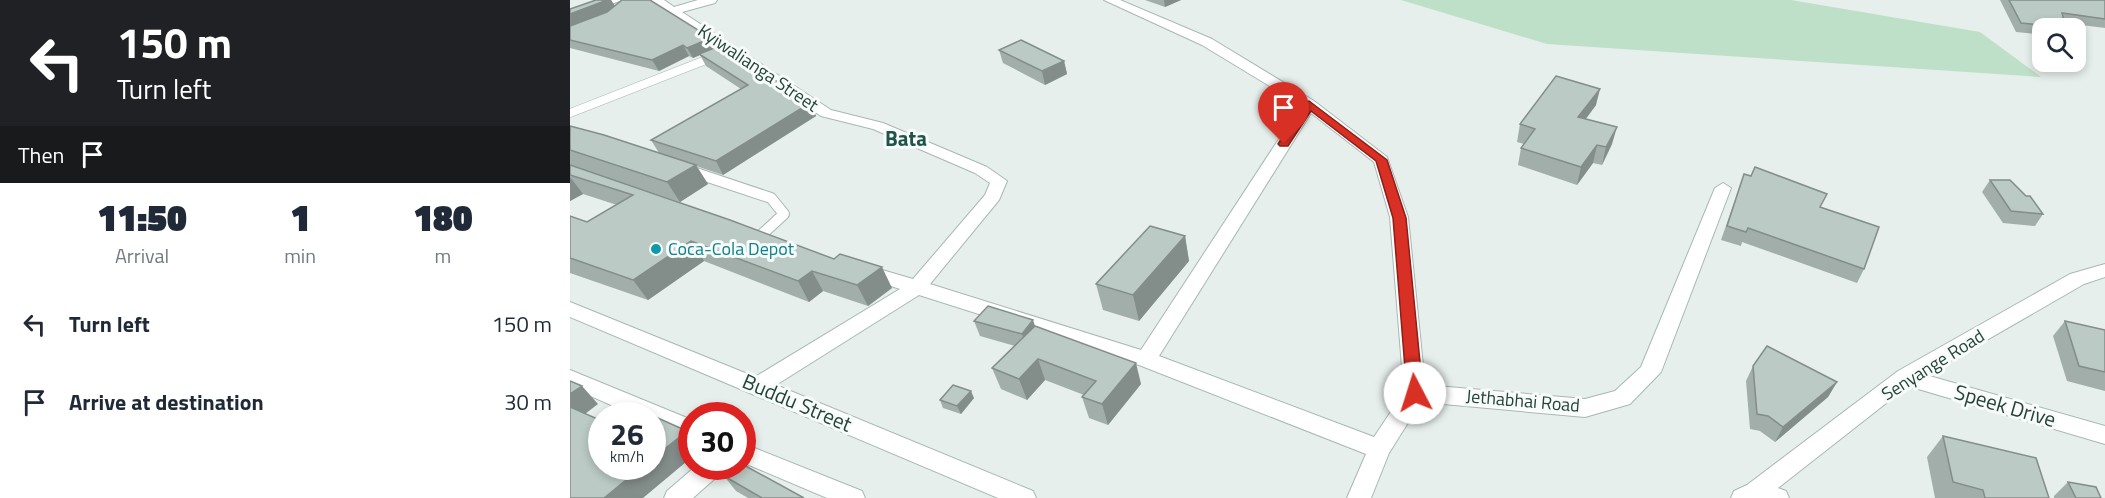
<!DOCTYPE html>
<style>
:root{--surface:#fff;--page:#f6f6f7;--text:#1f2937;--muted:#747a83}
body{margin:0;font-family:"Titillium Web",sans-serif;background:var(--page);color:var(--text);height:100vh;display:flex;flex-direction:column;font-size:22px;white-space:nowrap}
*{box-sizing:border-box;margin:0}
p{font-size:20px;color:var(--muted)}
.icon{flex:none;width:33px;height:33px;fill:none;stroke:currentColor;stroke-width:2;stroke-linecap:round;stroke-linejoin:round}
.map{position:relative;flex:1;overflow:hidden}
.sheet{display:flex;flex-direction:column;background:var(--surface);width:570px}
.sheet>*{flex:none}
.banner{background:#202124;color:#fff;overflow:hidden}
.controls{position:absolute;left:1462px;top:18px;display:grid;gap:12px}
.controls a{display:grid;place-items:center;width:54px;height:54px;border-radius:12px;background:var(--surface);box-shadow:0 3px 9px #0003;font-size:30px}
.speed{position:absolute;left:18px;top:402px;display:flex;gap:12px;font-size:30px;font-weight:700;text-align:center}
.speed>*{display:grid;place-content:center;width:78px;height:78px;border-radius:50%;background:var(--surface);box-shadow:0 3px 9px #0003;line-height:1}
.speed small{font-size:15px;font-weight:400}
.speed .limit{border:9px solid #d22;background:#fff;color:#111}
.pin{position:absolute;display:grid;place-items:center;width:51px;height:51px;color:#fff;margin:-62px -26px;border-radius:50% 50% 50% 0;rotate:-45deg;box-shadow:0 0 6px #0007}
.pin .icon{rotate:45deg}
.me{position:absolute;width:66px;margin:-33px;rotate:355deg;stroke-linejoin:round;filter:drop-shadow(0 0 4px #0008)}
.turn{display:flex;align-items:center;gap:21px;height:126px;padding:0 18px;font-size:27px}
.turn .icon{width:78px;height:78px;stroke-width:2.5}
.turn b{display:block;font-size:42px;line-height:51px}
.then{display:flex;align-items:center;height:57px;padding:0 18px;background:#0003;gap:12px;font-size:22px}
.eta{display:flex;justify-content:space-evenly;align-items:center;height:102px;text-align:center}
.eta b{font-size:36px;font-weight:800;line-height:42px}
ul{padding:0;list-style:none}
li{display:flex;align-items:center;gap:18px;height:78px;padding:0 18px}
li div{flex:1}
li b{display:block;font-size:22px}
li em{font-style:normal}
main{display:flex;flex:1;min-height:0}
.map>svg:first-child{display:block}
.green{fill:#bfe0c8}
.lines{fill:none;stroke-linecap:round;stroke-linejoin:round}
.lane-far1-casing{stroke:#a8b8b2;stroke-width:9}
.lane-casing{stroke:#a8b8b2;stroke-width:12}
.street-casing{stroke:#a8b8b2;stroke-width:2}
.lane-far1{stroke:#fff;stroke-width:8}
.lane{stroke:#fff;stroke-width:10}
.street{fill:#fff;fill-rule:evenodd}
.wall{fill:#a1aea9}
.shaded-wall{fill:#838d89}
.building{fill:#bbcac4;stroke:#838d89;stroke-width:1.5}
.route{fill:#d93025;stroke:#8d1f18;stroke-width:1.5}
.culture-dot{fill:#0f9aa8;stroke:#f7fbf9;stroke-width:2}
.labels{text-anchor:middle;stroke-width:6;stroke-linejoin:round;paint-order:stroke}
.street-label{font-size:18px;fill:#24423a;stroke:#f7fbf9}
.culture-label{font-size:18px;fill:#0d838f;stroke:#f7fbf9;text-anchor:start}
.quarter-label{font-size:21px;font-weight:bold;fill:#1f5548;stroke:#f7fbf9}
.near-street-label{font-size:21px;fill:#24423a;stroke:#f7fbf9}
</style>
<main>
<section class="sheet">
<div class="banner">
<div class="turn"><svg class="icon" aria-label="left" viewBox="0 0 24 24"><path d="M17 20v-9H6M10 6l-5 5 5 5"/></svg><div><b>150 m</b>Turn left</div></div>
<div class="then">Then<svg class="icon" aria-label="arrive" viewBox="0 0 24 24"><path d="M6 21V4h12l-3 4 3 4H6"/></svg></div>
</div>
<div class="eta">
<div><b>11:50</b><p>Arrival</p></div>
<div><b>1</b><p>min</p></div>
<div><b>180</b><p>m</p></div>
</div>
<ul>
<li><svg class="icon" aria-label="left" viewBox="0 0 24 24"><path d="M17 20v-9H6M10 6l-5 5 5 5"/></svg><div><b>Turn left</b></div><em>150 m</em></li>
<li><svg class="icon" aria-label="arrive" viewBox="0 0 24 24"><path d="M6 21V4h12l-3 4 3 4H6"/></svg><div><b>Arrive at destination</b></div><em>30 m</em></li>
</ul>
</section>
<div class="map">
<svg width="1535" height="498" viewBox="0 0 1535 498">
<rect width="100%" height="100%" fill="#e6efeb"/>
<polygon class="green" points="831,0 1221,0 1410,32 1471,77 977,44"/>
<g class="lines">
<g class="lane-far1-casing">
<polyline id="lane-far1" points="0,113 146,56"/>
</g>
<g class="lane-casing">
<polyline id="lane" points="120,171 201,198 214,214 189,237"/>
</g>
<g class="street-casing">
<g id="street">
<polygon points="34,0 52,0 0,20 0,12"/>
<path d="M80 0H94L104 7 128 0H147L145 3 112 12 261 110 313 123 417 167 437 181 429 200 360 284 571 350 731 105 632 45 534 0H550L642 39 744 101 817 157 838 217 855 385 1015 399 1045 391 1071 367 1145 188 1153 183 1161 188 1091 372 1060 404 1015 417 851 402 819 453 801 498H777L796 454 569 365 349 295 206 385 463 491 466 498H428L0 317V302L185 377 330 289 288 275 286 271 288 267 295 265 343 279 415 195 420 183 405 173 303 129 251 116ZM741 113 804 162 820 217 834 392 804 437 589 356Z"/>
<polygon points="1535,264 1535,277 1514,284 1356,375 1535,426 1535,444 1338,386 1208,488 1216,491 1219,498 1161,498 1164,491 1177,485 1328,371 1500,274"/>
<polygon points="0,370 122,420 122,439 82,423 82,416 66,416 0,387"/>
<polygon points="172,443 292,491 295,498 257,498 172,462"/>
<polygon points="126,466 154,466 151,473 123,498 94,498 97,491"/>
</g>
</g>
<use href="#lane-far1" class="lane-far1"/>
<use href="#lane" class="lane"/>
<use href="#street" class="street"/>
</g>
<g class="wall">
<polygon points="26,0 41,0 45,6 141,38 146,48 240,103 246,116 153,175 126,166 138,184 110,202 0,165 322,288 298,306 253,291 239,302 134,261 78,300 0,273 0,216 17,222 47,205 13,194 0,201 0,126 89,153 81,140 171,89 136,66 130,55 123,58 119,56 89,71 0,48 0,9"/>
<polygon points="575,0 611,0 595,7"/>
<polygon points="1430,0 1535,0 1535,28 1495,23 1473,28 1473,47 1469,46 1466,34 1446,32"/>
<polygon points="429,50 494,61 497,74 475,85 433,63"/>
<polygon points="1026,105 1016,119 1042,144 1032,165 1023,163 1007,185 948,165 951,148 954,144 947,142 950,124"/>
<polygon points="1174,174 1250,207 1294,269 1287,283 1172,242 1171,246 1151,240"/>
<polygon points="1420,180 1473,214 1465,226 1433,223 1412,192"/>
<polygon points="615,236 619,261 569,321 533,310 526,284"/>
<polygon points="404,321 465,326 571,384 538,425 519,418 512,397 514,395 475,380 457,400 431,389 422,368 445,346 410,336"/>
<polygon points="1495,321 1535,330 1535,391 1497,381 1483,336"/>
<polygon points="1183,366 1267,382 1258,397 1205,442 1190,431 1180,429 1176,381"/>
<polygon points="404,398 391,414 373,408 370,400"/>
<polygon points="1373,436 1479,498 1365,498 1357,457"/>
<polygon points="154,476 234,498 178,498 166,491"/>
<polygon points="1498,482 1531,498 1484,498 1484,496"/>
</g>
<g class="shaded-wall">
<polygon points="34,0 41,0 45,6 38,12 0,27 0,14"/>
<polygon points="594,0 611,0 595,7"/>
<polygon points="141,38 146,49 129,54 130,55 123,58 117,48"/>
<polygon points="113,45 119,56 89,71 82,60"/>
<polygon points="494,61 497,74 475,85 472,71"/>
<polygon points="1030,89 1026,105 1004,134 1008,117"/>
<polygon points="240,103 246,116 153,175 146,161"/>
<polygon points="1047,127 1042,144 1032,165 1036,147"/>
<polygon points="1027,145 1023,163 1007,185 1011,167"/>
<polygon points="126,165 138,184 110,202 97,182"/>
<polygon points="0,177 13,194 0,201"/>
<polygon points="615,236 619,261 569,321 563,295"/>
<polygon points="121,241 134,261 78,300 63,280"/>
<polygon points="312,267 322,288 298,306 287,285"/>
<polygon points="242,271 253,291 239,302 228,281"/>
<polygon points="463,320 468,335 457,349 452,334"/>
<polygon points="468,359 475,380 457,400 449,379"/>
<polygon points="566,363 571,384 538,425 532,404"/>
<polygon points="1267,382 1258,397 1205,442 1213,427"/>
<polygon points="12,386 28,404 7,420 0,413 0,394"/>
<polygon points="401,391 404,398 391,414 387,406"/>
<polygon points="117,431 122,437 122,457 73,498 34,498 73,466 82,466 82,459"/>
</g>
<g class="building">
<polygon points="26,0 34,0 32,2 0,14 0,9"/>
<polygon points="52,0 80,0 141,38 117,48 113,45 82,60 0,40 0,26 37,12"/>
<polygon points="1439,0 1535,0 1535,19 1492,13 1496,28 1473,28 1473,32 1471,25 1451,23"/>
<polygon points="451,40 494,61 472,71 429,50"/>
<polygon points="152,45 240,103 146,161 81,140 178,85 129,54"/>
<polygon points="986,76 1030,89 1008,117 1047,127 1036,147 1027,145 1011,167 951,148 965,129 950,124"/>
<polygon points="0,126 34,135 126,165 97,182 0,150"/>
<polygon points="0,165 160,220 264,259 270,254 312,267 287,285 242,271 228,281 121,241 63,280 0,258 0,216 17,222 63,195 0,175"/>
<polygon points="1185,167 1257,194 1250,207 1309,227 1294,269 1178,228 1176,232 1157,226 1174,174 1181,176"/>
<polygon points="1420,180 1440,180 1456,196 1460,196 1473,214 1441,211"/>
<polygon points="580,226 615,236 563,295 526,284"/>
<polygon points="418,306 463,320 452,334 404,321"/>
<polygon points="1495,321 1535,330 1535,372 1509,366"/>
<polygon points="465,326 566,363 532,404 512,397 526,381 468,359 449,379 422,368"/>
<polygon points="1197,346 1267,382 1213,427 1198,416 1187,414 1183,366"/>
<polygon points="0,381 12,386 0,394"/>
<polygon points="383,385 401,391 387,406 370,400"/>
<polygon points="0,407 32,421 32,466 73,466 34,498 0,498"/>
<polygon points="72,411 117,431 82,459 82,416 66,416"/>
<polygon points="1373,436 1466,458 1479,498 1415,498 1413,490 1383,482"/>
<polygon points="172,464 234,498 192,498 154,476 165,466 172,466"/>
<polygon points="1498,482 1526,487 1531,498 1506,498"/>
</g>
<polygon class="route" points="739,101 817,160 836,218 853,393 851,398 845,400 839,398 837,393 823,218 806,161 741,111 718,146 710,146 708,144 735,102"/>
<circle class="culture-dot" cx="86" cy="249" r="6"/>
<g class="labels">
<g class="street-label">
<text transform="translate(188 68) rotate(34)" y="6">Kyiwalianga Street</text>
<text transform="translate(1363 365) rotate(-32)" y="6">Senyange Road</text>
<text transform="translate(953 401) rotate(5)" y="6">Jethabhai Road</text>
</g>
<g class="culture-label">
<text x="98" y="255">Coca-Cola Depot</text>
</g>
<g class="quarter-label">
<text x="336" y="146">Bata</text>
</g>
<g class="near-street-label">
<text transform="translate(227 403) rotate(23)" y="7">Buddu Street</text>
<text transform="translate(1435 406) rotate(16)" y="7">Speek Drive</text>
</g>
</g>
</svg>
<div class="controls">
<a><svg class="icon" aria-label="search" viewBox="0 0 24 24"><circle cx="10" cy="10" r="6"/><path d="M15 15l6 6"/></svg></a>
</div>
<div class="speed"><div>26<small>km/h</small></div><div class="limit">30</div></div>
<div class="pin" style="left:714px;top:144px;background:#d93025"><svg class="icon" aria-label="arrive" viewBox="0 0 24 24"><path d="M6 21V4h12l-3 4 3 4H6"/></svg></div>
<svg class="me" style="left:845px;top:393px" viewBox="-20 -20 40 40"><circle r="19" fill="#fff"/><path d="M0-13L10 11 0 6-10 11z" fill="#d93025"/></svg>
</div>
</main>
